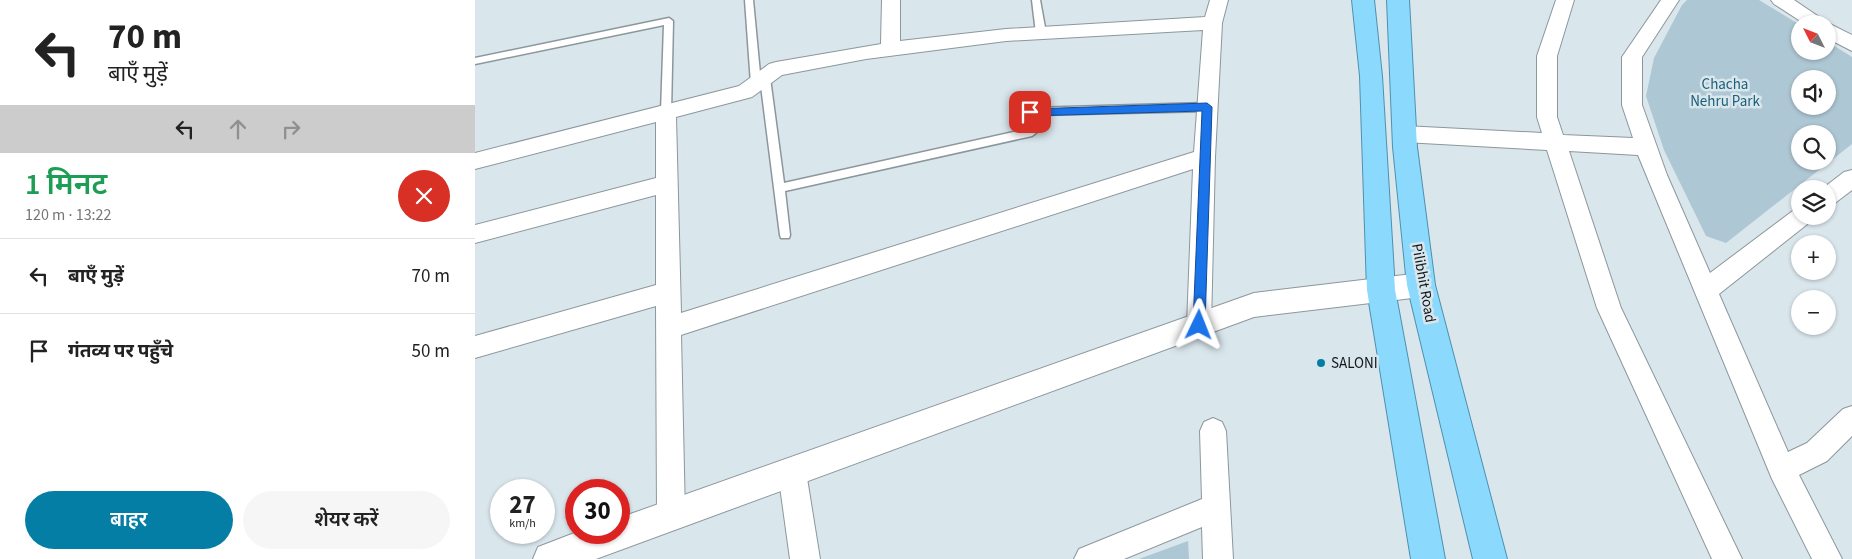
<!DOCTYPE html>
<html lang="hi">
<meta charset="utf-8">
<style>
:root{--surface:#fff;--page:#f6f6f6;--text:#222;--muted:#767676;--line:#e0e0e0;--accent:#057ea5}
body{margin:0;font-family:"Source Sans 3","Noto Sans Devanagari",sans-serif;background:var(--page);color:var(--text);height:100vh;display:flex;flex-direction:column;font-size:19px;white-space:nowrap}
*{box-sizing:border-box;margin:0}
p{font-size:16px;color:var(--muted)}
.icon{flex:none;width:28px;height:28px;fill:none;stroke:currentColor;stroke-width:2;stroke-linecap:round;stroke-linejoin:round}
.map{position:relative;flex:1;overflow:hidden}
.panel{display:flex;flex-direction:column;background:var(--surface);width:475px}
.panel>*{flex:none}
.top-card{background:#fff;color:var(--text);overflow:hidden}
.needle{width:32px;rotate:312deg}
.fabs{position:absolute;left:1316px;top:15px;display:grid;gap:10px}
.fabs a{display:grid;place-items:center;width:45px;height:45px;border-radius:50%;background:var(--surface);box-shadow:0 1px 4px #0004;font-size:25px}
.speed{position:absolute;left:15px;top:479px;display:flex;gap:10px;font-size:25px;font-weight:700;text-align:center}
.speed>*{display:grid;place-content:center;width:65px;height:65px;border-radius:50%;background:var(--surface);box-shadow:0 1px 4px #0004;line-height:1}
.speed small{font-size:12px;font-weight:400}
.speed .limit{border:8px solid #d22;background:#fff;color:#111}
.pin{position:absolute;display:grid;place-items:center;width:42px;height:42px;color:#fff;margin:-21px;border-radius:10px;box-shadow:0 2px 8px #0006}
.me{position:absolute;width:55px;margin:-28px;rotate:2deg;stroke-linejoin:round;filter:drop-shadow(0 0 4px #0008)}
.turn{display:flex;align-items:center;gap:18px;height:105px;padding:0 25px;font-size:22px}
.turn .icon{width:65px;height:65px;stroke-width:2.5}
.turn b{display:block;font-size:35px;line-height:42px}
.lanes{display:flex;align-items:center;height:48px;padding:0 25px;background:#0003;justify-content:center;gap:25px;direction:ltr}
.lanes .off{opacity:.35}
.round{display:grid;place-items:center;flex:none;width:52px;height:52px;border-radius:26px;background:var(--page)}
.summary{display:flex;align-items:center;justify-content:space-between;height:85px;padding:0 25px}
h1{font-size:30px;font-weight:600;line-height:38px;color:#1e9e55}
.cta{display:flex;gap:10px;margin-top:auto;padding:10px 25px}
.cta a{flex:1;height:58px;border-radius:30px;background:var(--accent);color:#fff;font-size:20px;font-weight:600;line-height:58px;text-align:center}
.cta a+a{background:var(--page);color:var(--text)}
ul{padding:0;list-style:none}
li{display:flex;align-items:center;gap:15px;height:75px;padding:0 25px;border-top:1px solid var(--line)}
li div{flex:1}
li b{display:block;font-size:19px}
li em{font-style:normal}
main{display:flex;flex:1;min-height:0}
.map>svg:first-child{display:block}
.green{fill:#aec7d4;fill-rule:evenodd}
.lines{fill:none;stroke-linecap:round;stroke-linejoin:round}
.service-casing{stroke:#8c979d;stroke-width:3}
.minor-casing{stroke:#8c979d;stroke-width:2}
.tertiary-casing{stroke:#8c979d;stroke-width:2}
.trunk-casing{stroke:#4e90ae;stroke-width:2}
.service{fill:#fff;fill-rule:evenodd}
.minor{fill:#fff;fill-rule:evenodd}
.tertiary{fill:#fff;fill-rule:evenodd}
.trunk{fill:#8bdafe;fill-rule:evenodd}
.route{fill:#1a73e8;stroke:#114b97}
.poi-dot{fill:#057ea5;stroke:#d9e6ec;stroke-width:2}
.labels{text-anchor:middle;stroke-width:5;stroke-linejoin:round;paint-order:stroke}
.park-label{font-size:15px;fill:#1c607b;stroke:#d9e6ec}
.street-label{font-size:15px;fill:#13171a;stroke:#d9e6ec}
.poi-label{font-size:15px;fill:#13171a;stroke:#d9e6ec;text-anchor:start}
</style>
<main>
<section class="panel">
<div class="top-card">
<div class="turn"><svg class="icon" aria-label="left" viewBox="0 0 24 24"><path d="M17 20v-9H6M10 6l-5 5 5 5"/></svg><div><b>70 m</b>बाएँ मुड़ें</div></div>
<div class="lanes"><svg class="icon" aria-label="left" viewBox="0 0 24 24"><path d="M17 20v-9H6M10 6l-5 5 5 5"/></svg><svg class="icon off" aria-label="ahead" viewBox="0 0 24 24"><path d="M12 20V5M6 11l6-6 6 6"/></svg><svg class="icon off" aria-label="right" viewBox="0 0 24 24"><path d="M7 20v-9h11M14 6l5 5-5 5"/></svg></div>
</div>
<div class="summary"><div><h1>1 मिनट</h1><p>120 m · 13:22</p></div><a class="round" style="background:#d93025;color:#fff"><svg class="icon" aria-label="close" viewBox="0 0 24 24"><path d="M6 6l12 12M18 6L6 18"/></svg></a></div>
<ul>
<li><svg class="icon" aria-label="left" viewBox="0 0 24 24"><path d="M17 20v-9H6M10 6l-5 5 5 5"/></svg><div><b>बाएँ मुड़ें</b></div><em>70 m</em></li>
<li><svg class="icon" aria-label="arrive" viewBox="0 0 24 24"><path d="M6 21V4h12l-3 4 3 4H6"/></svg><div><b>गंतव्य पर पहुँचे</b></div><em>50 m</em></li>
</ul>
<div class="cta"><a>बाहर</a><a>शेयर करें</a></div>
</section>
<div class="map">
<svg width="1377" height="559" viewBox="0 0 1377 559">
<rect width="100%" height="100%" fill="#d9e6ec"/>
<g class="green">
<path d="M1212 0H1284L1325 25V51H1352L1353 42 1377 57V144L1251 243 1231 236 1189 150 1171 96 1179 58 1207 5ZM1325 79H1352V106H1325ZM1325 134H1352V161H1325Z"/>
<polygon points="713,540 714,559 664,559 713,541"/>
</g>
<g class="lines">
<g class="service-casing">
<g id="service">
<polygon points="270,0 278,0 286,84 281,87 276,84"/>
<polygon points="557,0 565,0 571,33 569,35 566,36 561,33"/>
<polygon points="194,18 198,21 196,112 191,116 186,112 189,25 0,64 0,58"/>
<polygon points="290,75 295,78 309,183 552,129 550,112 555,108 732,103 737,107 732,111 560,115 562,132 557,136 310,191 315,235 314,238 306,238 305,235 285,78"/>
</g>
</g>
<g class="minor-casing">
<g id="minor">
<path d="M407 0H425V41L531 29 730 17 735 0H753L747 23 740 157 736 325 733 333 724 336 715 333 712 325 718 169 206 335 210 515 206 525 196 529 186 525 182 515 181 306 0 358V336L181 285V195L0 243V225L181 178V122L0 169V153L264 86 294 64 301 62 406 44ZM728 30 719 152 206 313 201 117 277 97 307 75 391 59 531 41Z"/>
<polygon points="1081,0 1099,0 1082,56 1082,117 1088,135 1158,138 1147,105 1147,57 1186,0 1204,0 1167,57 1167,105 1192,175 1235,273 1319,210 1325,208 1325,216 1338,216 1335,222 1244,294 1313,452 1332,443 1368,409 1377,406 1377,436 1352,461 1324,475 1367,559 1337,559 1297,479 1163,155 1094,151 1146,308 1267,559 1237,559 1122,308 1072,150 929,142 922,140 919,134 922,128 929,126 1067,133 1062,117 1062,56"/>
<polygon points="1296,0 1319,0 1353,23 1377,35 1377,51 1352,38 1352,24 1330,24 1299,4"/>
<polygon points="1377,170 1377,190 1360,203 1352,206 1352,189 1347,189 1369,172"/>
<polygon points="738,418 747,422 751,431 758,559 728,559 727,527 649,559 599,559 604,549 727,499 725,431 729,422"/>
<polygon points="317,459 327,462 331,472 345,559 315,559 303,472 307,462"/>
</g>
</g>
<g class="tertiary-casing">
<polygon id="tertiary" points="946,273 956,277 960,285 956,293 946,297 779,317 121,559 58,559 63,547 102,532 144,532 144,518 779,293"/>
</g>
<g class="trunk-casing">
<g id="trunk">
<polygon points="877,0 899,0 907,76 920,290 970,559 936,559 892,290 885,76"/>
<polygon points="912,0 934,0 942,147 960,285 1032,559 998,559 932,285 918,147"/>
</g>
</g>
<use href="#service" class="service"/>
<use href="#minor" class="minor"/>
<use href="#tertiary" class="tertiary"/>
<use href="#trunk" class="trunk"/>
</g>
<polygon class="route" points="732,103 737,107 730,325 724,330 718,325 727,111 555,116 550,112 555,109"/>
<circle class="poi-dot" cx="846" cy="363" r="5"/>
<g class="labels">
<g class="park-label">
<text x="1250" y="89">Chacha<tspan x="1250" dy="17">Nehru Park</tspan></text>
</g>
<g class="street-label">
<text transform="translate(949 283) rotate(80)" y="5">Pilibhit Road</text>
</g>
<g class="poi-label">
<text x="856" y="368">SALONI</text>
</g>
</g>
</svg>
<div class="fabs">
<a><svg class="needle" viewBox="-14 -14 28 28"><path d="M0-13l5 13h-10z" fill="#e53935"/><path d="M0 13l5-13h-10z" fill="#767676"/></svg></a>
<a><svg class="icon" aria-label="sound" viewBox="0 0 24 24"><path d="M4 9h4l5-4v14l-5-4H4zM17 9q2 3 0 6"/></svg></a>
<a><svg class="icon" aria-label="search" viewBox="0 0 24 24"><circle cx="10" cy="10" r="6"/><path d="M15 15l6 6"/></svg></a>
<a><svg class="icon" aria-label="layers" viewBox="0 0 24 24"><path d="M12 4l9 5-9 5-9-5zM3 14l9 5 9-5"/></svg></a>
<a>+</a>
<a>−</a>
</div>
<div class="speed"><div>27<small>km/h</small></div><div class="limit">30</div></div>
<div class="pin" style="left:555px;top:112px;background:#d93025"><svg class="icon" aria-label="arrive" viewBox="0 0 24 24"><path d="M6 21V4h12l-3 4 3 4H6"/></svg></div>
<svg class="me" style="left:724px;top:325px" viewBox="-20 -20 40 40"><path d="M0-17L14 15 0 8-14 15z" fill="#1a73e8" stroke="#fff" stroke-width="4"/></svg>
</div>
</main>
